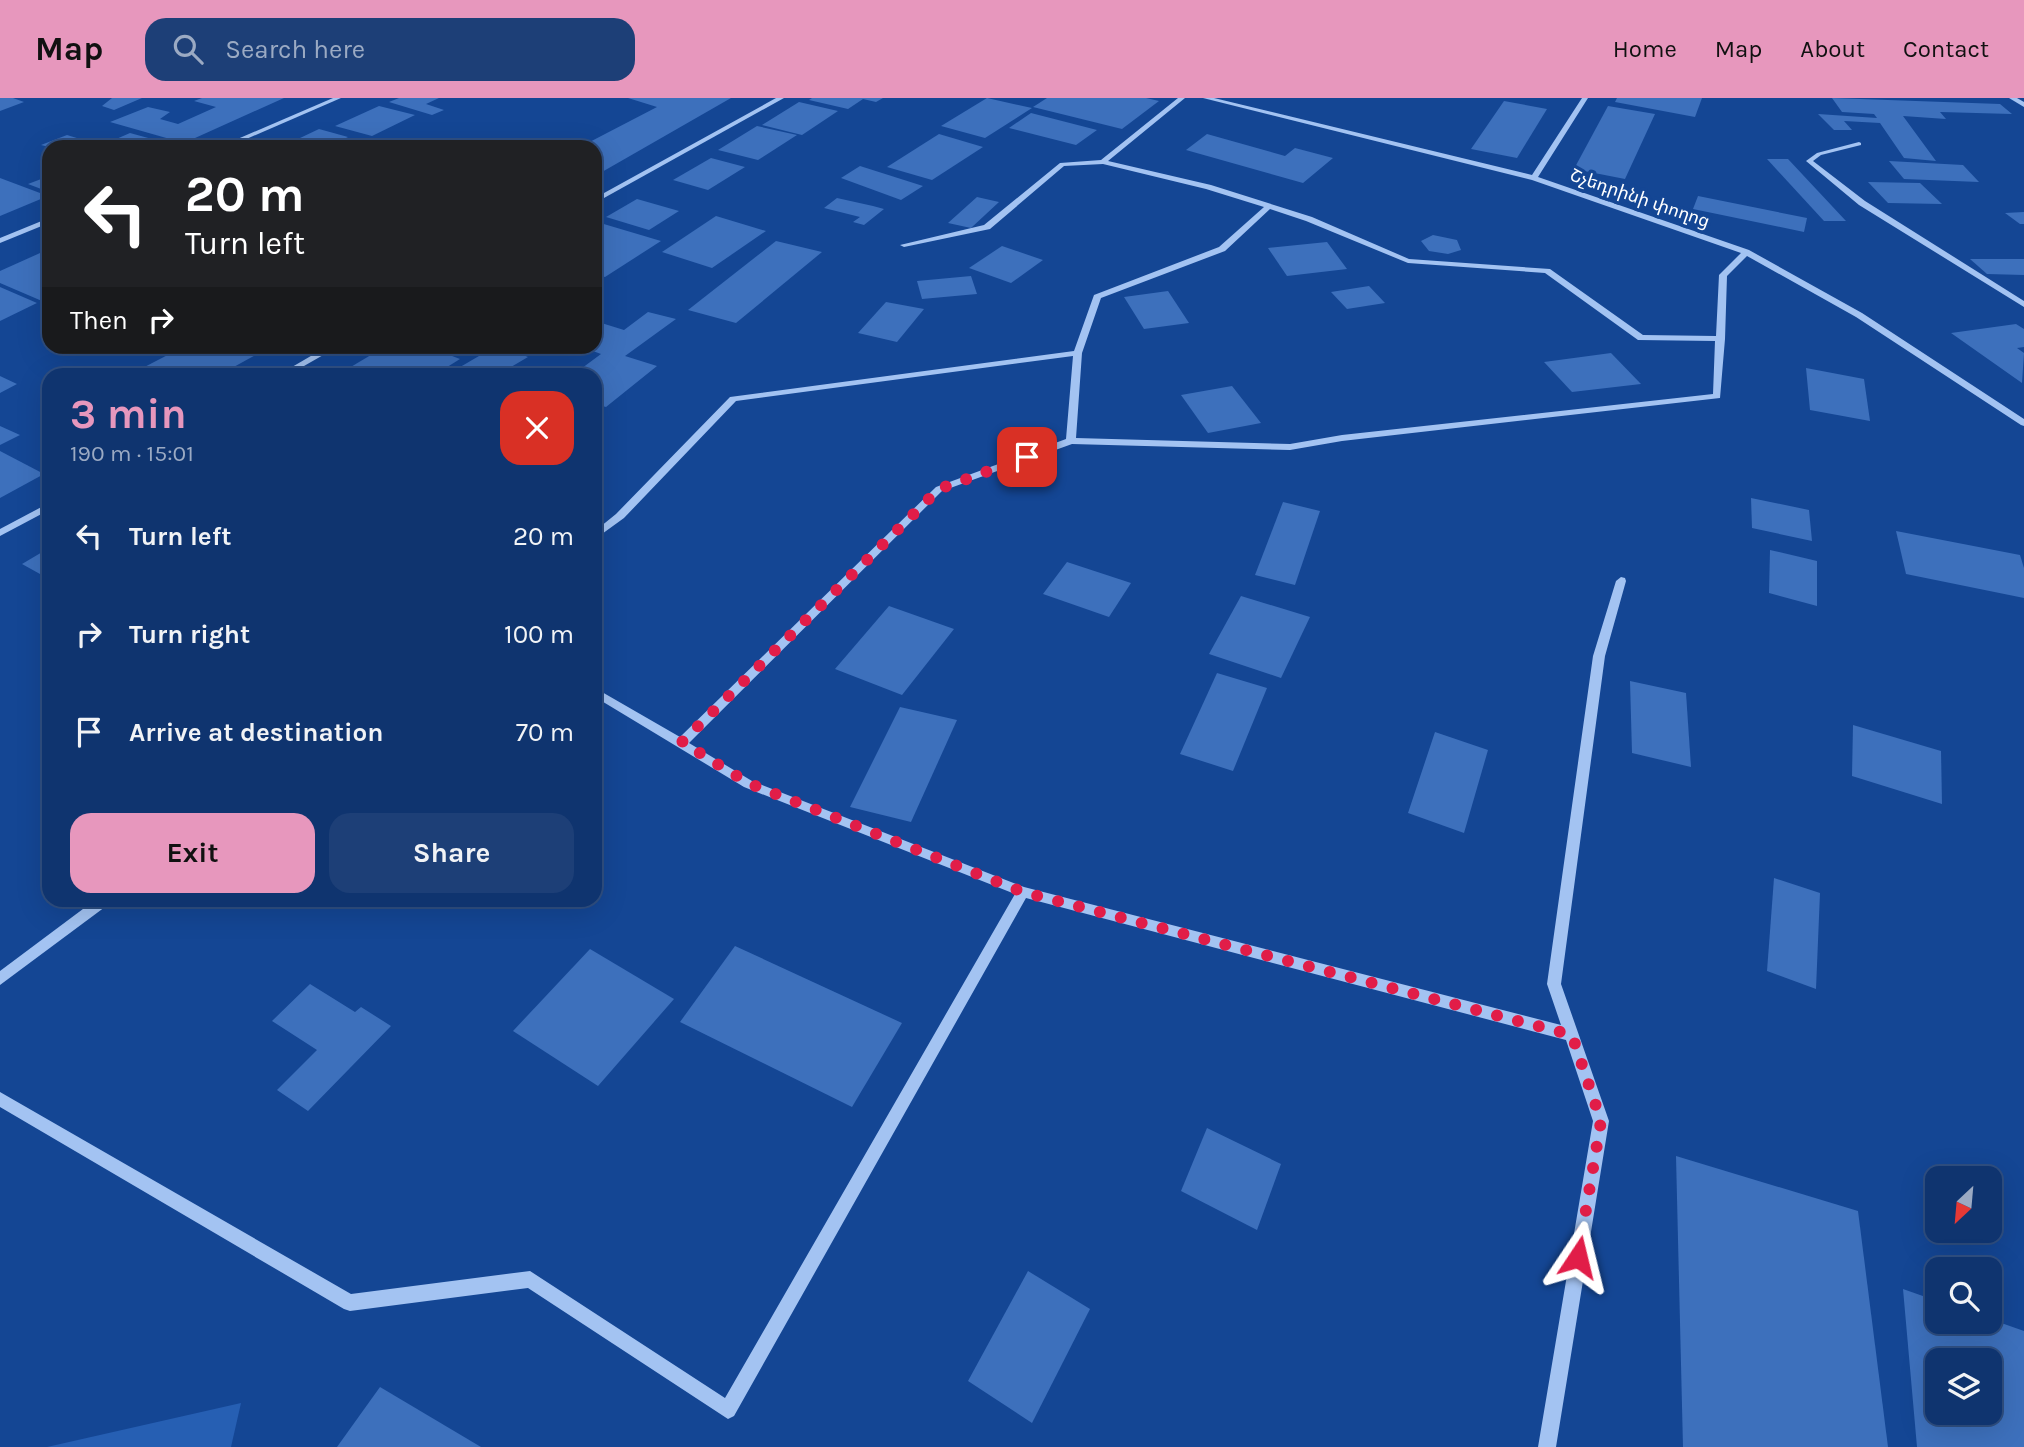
<!DOCTYPE html>
<meta charset="utf-8">
<style>
:root{--surface:#0f346f;--page:#1d3f77;--text:#f1f3f6;--muted:#9baac3;--line:#2f4f82;--accent:#e797bd}
body{margin:0;font-family:Karla,"Noto Sans Armenian",sans-serif;background:var(--page);color:var(--text);height:100vh;display:flex;flex-direction:column;font-size:26px;white-space:nowrap}
*{box-sizing:border-box;margin:0}
p{font-size:23px;color:var(--muted)}
.icon{flex:none;width:38px;height:38px;fill:none;stroke:currentColor;stroke-width:2;stroke-linecap:round;stroke-linejoin:round}
.map{position:relative;flex:1;overflow:hidden}
.details{position:absolute;left:42px;top:270px;width:560px;height:539px;display:flex;flex-direction:column;background:var(--surface);border-radius:21px;box-shadow:0 7px 28px #0002,0 0 0 2px var(--line)}
.details>*{flex:none}
.banner{position:absolute;left:42px;top:42px;width:560px;height:214px;border-radius:21px;box-shadow:0 7px 28px #0002,0 0 0 2px var(--line);background:#202124;color:#fff;overflow:hidden}
.needle{width:46px;rotate:206deg}
.controls{position:absolute;left:1925px;top:1068px;display:grid;gap:14px}
.controls a{display:grid;place-items:center;width:77px;height:77px;border-radius:14px;background:var(--surface);box-shadow:0 7px 28px #0002,0 0 0 2px var(--line);font-size:35px}
.pin{position:absolute;display:grid;place-items:center;width:60px;height:60px;color:#fff;margin:-30px;border-radius:14px;box-shadow:0 4px 10px #0006}
.me{position:absolute;width:77px;margin:-38px;rotate:10deg;stroke-linejoin:round;filter:drop-shadow(0 0 5px #0008)}
.turn{display:flex;align-items:center;gap:24px;height:147px;padding:0 28px;font-size:32px}
.turn .icon{width:91px;height:91px;stroke-width:2.5}
.turn b{display:block;font-size:49px;line-height:60px}
.then{display:flex;align-items:center;height:66px;padding:0 28px;background:#0003;gap:14px;font-size:26px}
.round{display:grid;place-items:center;flex:none;width:74px;height:74px;border-radius:21px;background:var(--page)}
.headline{display:flex;align-items:center;justify-content:space-between;height:119px;padding:0 28px}
h1{font-size:42px;font-weight:700;line-height:52px;color:var(--accent)}
.cta{display:flex;gap:14px;margin-top:auto;padding:14px 28px}
.cta a{flex:1;height:80px;border-radius:21px;background:var(--accent);color:#111;font-size:28px;font-weight:700;line-height:80px;text-align:center}
.cta a+a{background:var(--page);color:var(--text)}
ul{padding:0;list-style:none}
li{display:flex;align-items:center;gap:21px;height:98px;padding:0 28px}
li div{flex:1}
li b{display:block;font-size:26px}
li em{font-style:normal}
header{display:flex;align-items:center;gap:42px;box-sizing:border-box;height:98px;padding:0 35px;background:var(--accent);color:#111}
header strong{font-size:33px}
nav{display:flex;gap:38px;margin-inline-start:auto;font-size:24px}
.search{width:490px;height:63px;background:var(--page);display:flex;align-items:center;gap:18px;box-sizing:border-box;padding:0 24px;border-radius:21px;color:var(--muted);font-size:26px}
.map>svg:first-child{display:block}
.green{fill:#265fb3}
.building{fill:#3d70bc;fill-rule:evenodd}
.lines{fill:none;stroke-linecap:round;stroke-linejoin:round}
.minor{fill:#a3c3f2;fill-rule:evenodd}
.route{stroke:#e11d48;stroke-width:12;stroke-dasharray:0 21.6}
.labels{text-anchor:middle;stroke-width:7;stroke-linejoin:round;paint-order:stroke}
.far-street-label{font-size:18px;fill:#fff;stroke:#144694}
</style>
<header>
<strong>Map</strong>
<div class="search"><svg class="icon" aria-label="search" viewBox="0 0 24 24"><circle cx="10" cy="10" r="6"/><path d="M15 15l6 6"/></svg>Search here</div>
<nav><a>Home</a><a>Map</a><a>About</a><a>Contact</a></nav>
</header>
<div class="map">
<svg width="2024" height="1349" viewBox="0 0 2024 1349">
<rect width="100%" height="100%" fill="#144694"/>
<polygon class="green" points="241,1305 231,1349 47,1349"/>
<g class="building">
<polygon points="0,0 13,0 24,4 0,13"/>
<polygon points="112,0 142,0 114,12 102,8"/>
<polygon points="202,0 284,0 184,45 110,24 148,9 170,14 160,21 178,26 216,9 194,3"/>
<polygon points="399,0 439,0 426,6 444,12 432,17 389,4"/>
<polygon points="628,0 731,0 595,78 595,49 580,49 657,9"/>
<polygon points="812,0 883,0 876,4 863,1 848,11 809,2"/>
<polygon points="987,0 1032,10 985,40 941,28"/>
<polygon points="1047,0 1146,0 1159,3 1122,31 1033,9"/>
<polygon points="1617,0 1702,0 1695,19 1615,4"/>
<polygon points="1832,0 2000,6 2012,16 1940,14 1946,21 1903,18 1936,63 1904,60 1880,25 1844,23 1852,32 1834,32 1818,16 1877,20 1874,16 1842,14"/>
<polygon points="1504,3 1547,11 1517,60 1471,51"/>
<polygon points="799,4 838,13 802,37 762,27"/>
<polygon points="379,8 415,17 372,38 335,28"/>
<polygon points="1608,8 1655,16 1625,81 1574,71"/>
<polygon points="1031,15 1097,32 1076,47 1009,30"/>
<polygon points="757,28 797,37 758,62 718,52"/>
<polygon points="319,31 348,39 328,49 281,49"/>
<polygon points="130,35 170,46 164,49 110,49 114,47 107,45"/>
<polygon points="939,36 983,49 932,82 887,69"/>
<polygon points="1207,36 1285,58 1295,50 1333,60 1303,85 1186,52"/>
<polygon points="67,37 103,48 103,49 49,49 41,47"/>
<polygon points="711,60 745,69 708,92 673,82"/>
<polygon points="1767,61 1788,61 1846,123 1824,123"/>
<polygon points="1889,63 1963,67 1979,84 1904,81"/>
<polygon points="860,68 923,88 901,102 841,80"/>
<polygon points="49,78 49,94 28,86"/>
<polygon points="0,80 48,98 0,118"/>
<polygon points="1868,84 1920,85 1942,106 1888,105"/>
<polygon points="1698,98 1807,120 1804,134 1693,111"/>
<polygon points="977,99 999,104 971,130 948,125"/>
<polygon points="837,100 873,108 884,111 864,127 853,124 860,119 824,110"/>
<polygon points="637,101 679,113 649,132 606,119"/>
<polygon points="2024,114 2024,126 2020,126 2005,115"/>
<polygon points="716,118 766,133 712,170 662,154"/>
<polygon points="597,124 661,143 605,179 595,176 595,125"/>
<polygon points="1433,137 1457,142 1461,152 1448,156 1429,153 1421,143"/>
<polygon points="776,143 822,154 736,225 688,212"/>
<polygon points="1327,144 1347,171 1287,178 1268,150"/>
<polygon points="1002,148 1043,162 1011,185 969,170"/>
<polygon points="49,151 49,161 42,165 49,168 49,206 0,185 0,173"/>
<polygon points="1970,161 2024,161 2024,177 1987,176"/>
<polygon points="971,178 977,196 922,201 917,183"/>
<polygon points="1369,188 1385,205 1347,211 1331,194"/>
<polygon points="0,189 37,205 0,223"/>
<polygon points="1168,193 1189,225 1144,231 1124,199"/>
<polygon points="886,204 924,211 897,244 858,235"/>
<polygon points="648,214 676,221 625,258 657,268 606,309 595,306 595,276 574,276 601,256 582,249 595,248 595,223 624,232"/>
<polygon points="2016,226 2024,231 2024,249 2017,250 2024,255 2022,285 1951,235"/>
<polygon points="185,248 272,248 221,276 131,276"/>
<polygon points="386,248 426,248 460,261 436,276 339,276"/>
<polygon points="456,248 501,248 528,259 499,276 466,276 455,272 479,258"/>
<polygon points="1611,255 1641,286 1572,294 1544,264"/>
<polygon points="1806,270 1864,281 1870,323 1810,312"/>
<polygon points="0,278 17,286 0,295"/>
<polygon points="1232,288 1261,325 1208,335 1181,297"/>
<polygon points="0,328 20,337 0,347"/>
<polygon points="0,353 44,376 0,400"/>
<polygon points="1751,400 1809,412 1812,443 1752,430"/>
<polygon points="1283,404 1320,413 1295,487 1255,477"/>
<polygon points="1896,433 2020,457 2024,470 2024,500 1906,476"/>
<polygon points="49,450 49,481 22,466"/>
<polygon points="1770,452 1817,463 1817,508 1769,495"/>
<polygon points="1067,464 1131,485 1109,519 1043,496"/>
<polygon points="1241,498 1310,519 1281,580 1209,556"/>
<polygon points="889,508 954,531 902,597 835,571"/>
<polygon points="1217,575 1267,590 1233,673 1180,656"/>
<polygon points="1630,583 1686,595 1691,669 1632,655"/>
<polygon points="900,609 957,622 911,724 850,709"/>
<polygon points="1853,627 1941,653 1942,706 1852,678"/>
<polygon points="1435,634 1488,652 1464,735 1408,715"/>
<polygon points="1774,780 1820,795 1816,891 1767,873"/>
<polygon points="735,848 902,925 852,1009 680,924"/>
<polygon points="590,851 674,901 598,988 513,933"/>
<polygon points="310,886 355,914 361,909 391,928 308,1013 277,992 317,952 272,923"/>
<polygon points="1207,1030 1281,1066 1257,1132 1181,1093"/>
<polygon points="1676,1058 1858,1113 1888,1349 1683,1349"/>
<polygon points="1028,1173 1090,1211 1032,1325 968,1283"/>
<path d="M1903 1191 1937 1203V1223L1990 1221 2024 1233V1349H1917ZM1937 1262H1990V1314H1937Z"/>
<polygon points="380,1289 481,1349 337,1349"/>
</g>
<g class="lines">
<g class="minor">
<polygon points="333,0 341,0 228,49 219,49"/>
<polygon points="776,0 784,0 595,105 595,100"/>
<path d="M1178 0H1185L1108 63 1211 87 1312 119 1409 161 1550 171 1643 237 1716 238 1719 177 1741 155 1532 82 1203 0H1214L1532 77 1582 0H1588L1538 79 1749 152 1862 215 2024 321V328L2021 327 1856 219 1747 158 1727 178 1725 241 1720 300 1342 343 1290 352 1072 346 942 393 689 645 752 683 1024 789 1561 927 1547 886 1593 558 1616 483 1621 479 1625 480 1626 483 1605 558 1561 886 1609 1023 1556 1349H1538L1593 1023 1566 942 1026 800 734 1318 728 1321 528 1190 350 1213 344 1211 0 1009V994L351 1196 530 1173 725 1300 1015 796 744 689 595 599V590L680 639 936 389 1066 341 1073 258 736 303 624 420 595 441V433L616 416 730 299 1074 253 1094 197 1219 149 1264 109 1206 91 1103 66 1064 68 990 131 904 149 900 147 984 127 1060 65 1101 62ZM1270 111 1306 123 1408 165 1545 175 1638 242 1715 243 1713 296 1342 337 1290 346 1076 340 1082 255 1101 200 1225 153Z"/>
<polygon points="2009,0 2017,0 2024,4 2024,9"/>
<polygon points="1859,44 1861,45 1861,47 1821,57 1813,63 1865,103 2024,203 2024,209 1859,107 1806,63 1817,55"/>
<polygon points="49,120 49,125 0,145 0,140"/>
<polygon points="328,248 339,248 290,276 280,276"/>
<polygon points="49,405 49,412 0,438 0,431"/>
<polygon points="95,802 111,802 109,806 0,887 0,873"/>
</g>
</g>
<g class="lines">
<polyline class="route" points="1027,359 939,391 682,644 748,685 1023,794 1572,937 1601,1023 1578,1159"/>
</g>
<g class="labels">
<g class="far-street-label">
<text transform="translate(1640 100) rotate(19)" y="6">Շչեդրինի փողոց</text>
</g>
</g>
</svg>
<div class="controls">
<a><svg class="needle" viewBox="-14 -14 28 28"><path d="M0-13l5 13h-10z" fill="#e53935"/><path d="M0 13l5-13h-10z" fill="#9baac3"/></svg></a>
<a><svg class="icon" aria-label="search" viewBox="0 0 24 24"><circle cx="10" cy="10" r="6"/><path d="M15 15l6 6"/></svg></a>
<a><svg class="icon" aria-label="layers" viewBox="0 0 24 24"><path d="M12 4l9 5-9 5-9-5zM3 14l9 5 9-5"/></svg></a>
</div>
<div class="pin" style="left:1027px;top:359px;background:#d93025"><svg class="icon" aria-label="arrive" viewBox="0 0 24 24"><path d="M6 21V4h12l-3 4 3 4H6"/></svg></div>
<svg class="me" style="left:1578px;top:1159px" viewBox="-20 -20 40 40"><path d="M0-17L14 15 0 8-14 15z" fill="#e11d48" stroke="#fff" stroke-width="4"/></svg>
<div class="banner">
<div class="turn"><svg class="icon" aria-label="left" viewBox="0 0 24 24"><path d="M17 20v-9H6M10 6l-5 5 5 5"/></svg><div><b>20 m</b>Turn left</div></div>
<div class="then">Then<svg class="icon" aria-label="right" viewBox="0 0 24 24"><path d="M7 20v-9h11M14 6l5 5-5 5"/></svg></div>
</div>
<section class="details">
<div class="headline"><div><h1>3 min</h1><p>190 m · 15:01</p></div><a class="round" style="background:#d93025;color:#fff"><svg class="icon" aria-label="close" viewBox="0 0 24 24"><path d="M6 6l12 12M18 6L6 18"/></svg></a></div>
<ul>
<li><svg class="icon" aria-label="left" viewBox="0 0 24 24"><path d="M17 20v-9H6M10 6l-5 5 5 5"/></svg><div><b>Turn left</b></div><em>20 m</em></li>
<li><svg class="icon" aria-label="right" viewBox="0 0 24 24"><path d="M7 20v-9h11M14 6l5 5-5 5"/></svg><div><b>Turn right</b></div><em>100 m</em></li>
<li><svg class="icon" aria-label="arrive" viewBox="0 0 24 24"><path d="M6 21V4h12l-3 4 3 4H6"/></svg><div><b>Arrive at destination</b></div><em>70 m</em></li>
</ul>
<div class="cta"><a>Exit</a><a>Share</a></div>
</section>
</div>
